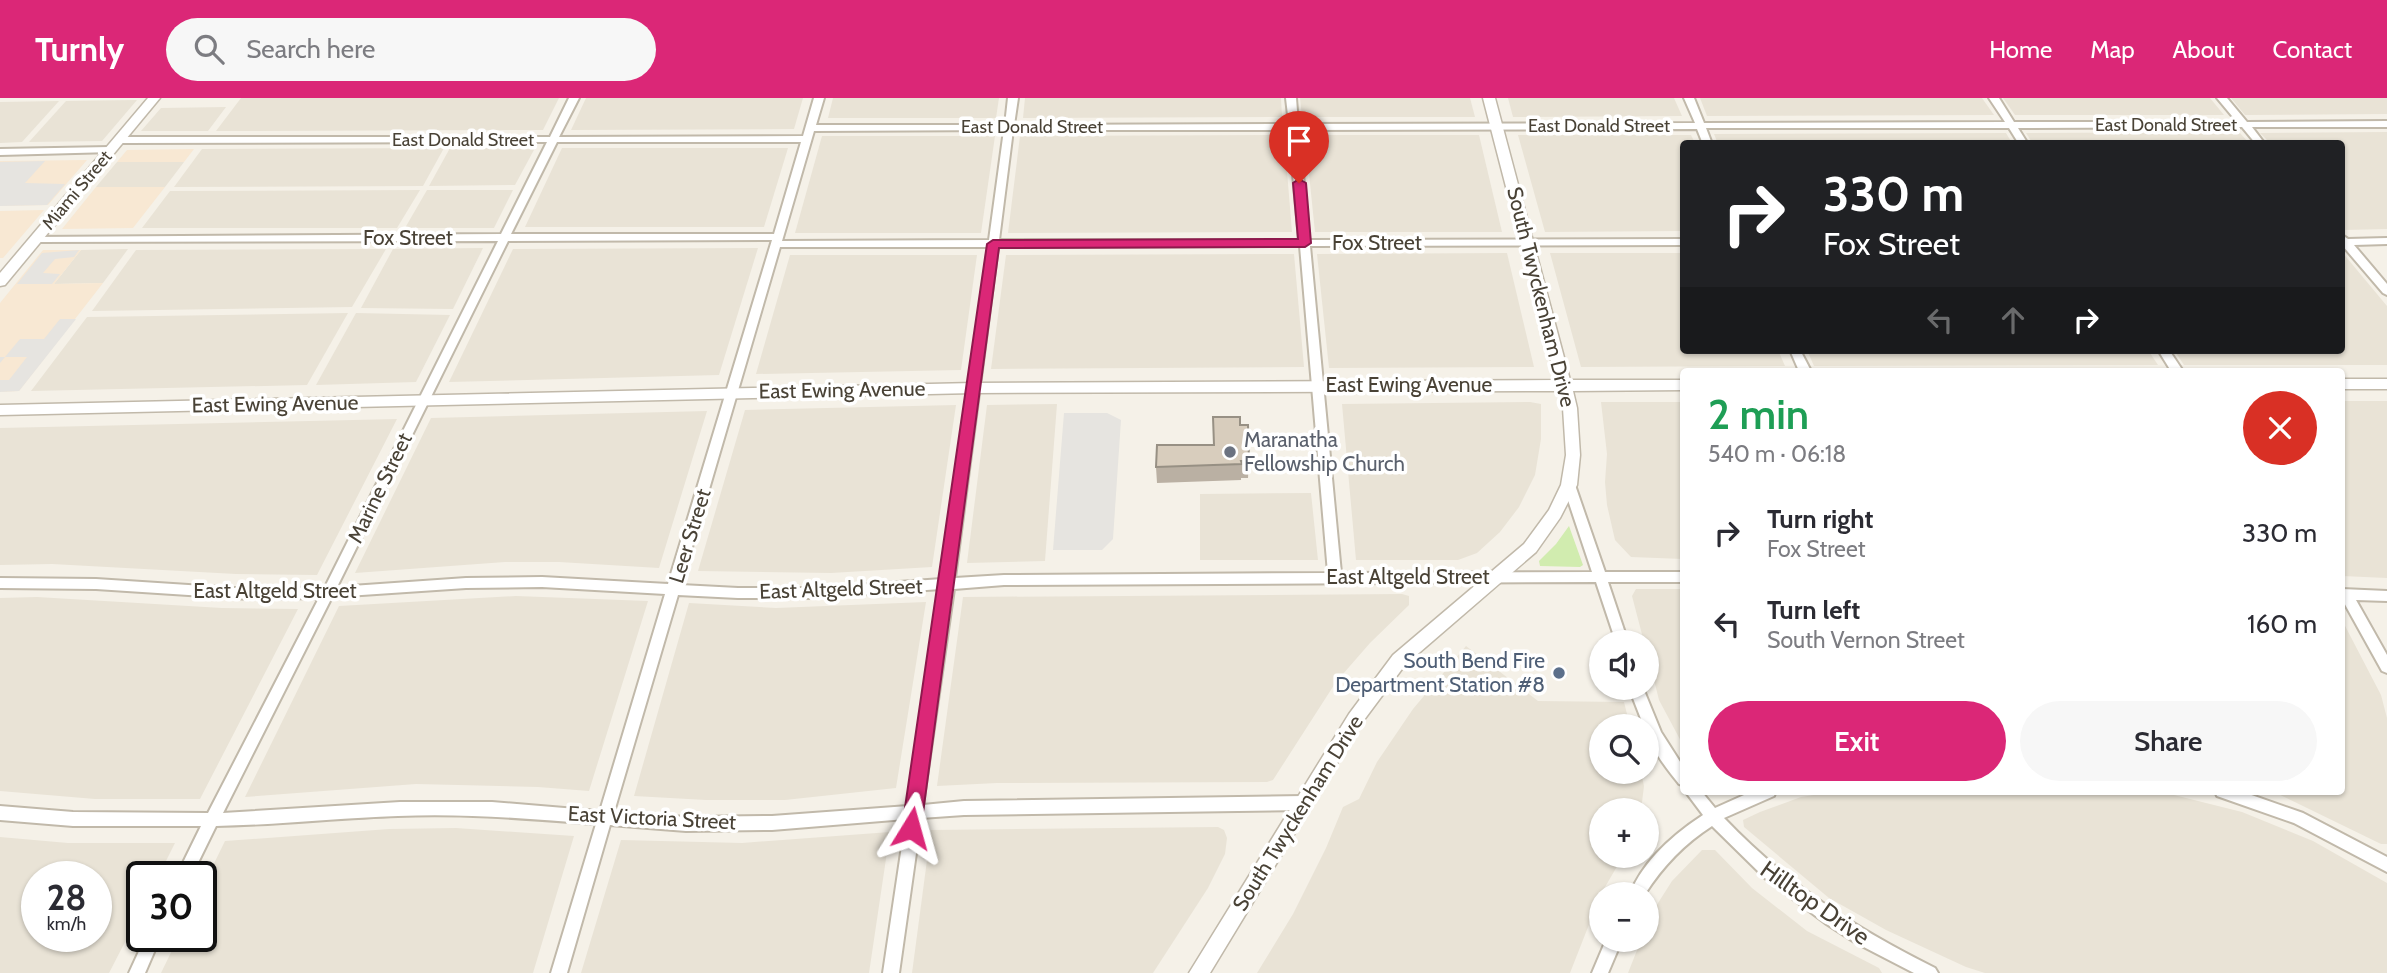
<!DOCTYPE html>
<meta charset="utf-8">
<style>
:root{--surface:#fff;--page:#f7f7f7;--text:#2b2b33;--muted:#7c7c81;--accent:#db2777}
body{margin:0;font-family:Cabin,sans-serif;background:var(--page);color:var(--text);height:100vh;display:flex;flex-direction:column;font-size:26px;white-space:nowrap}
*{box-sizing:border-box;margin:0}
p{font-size:23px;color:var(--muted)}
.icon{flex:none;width:38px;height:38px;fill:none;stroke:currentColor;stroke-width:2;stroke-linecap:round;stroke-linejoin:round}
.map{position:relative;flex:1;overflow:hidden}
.details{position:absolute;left:1680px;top:270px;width:665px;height:427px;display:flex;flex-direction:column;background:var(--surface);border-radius:7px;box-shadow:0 2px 5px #0004}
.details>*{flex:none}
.guide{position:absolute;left:1680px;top:42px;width:665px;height:214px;border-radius:7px;box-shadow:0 2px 5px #0004;background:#202124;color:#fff;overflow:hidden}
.tools{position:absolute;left:1589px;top:532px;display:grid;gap:14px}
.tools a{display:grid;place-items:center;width:70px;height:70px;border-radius:50%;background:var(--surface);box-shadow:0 2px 5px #0004;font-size:35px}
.speed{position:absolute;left:21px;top:763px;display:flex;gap:14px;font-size:35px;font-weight:700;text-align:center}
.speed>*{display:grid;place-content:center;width:91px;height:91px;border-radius:50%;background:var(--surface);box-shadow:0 2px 5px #0004;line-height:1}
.speed small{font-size:18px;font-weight:400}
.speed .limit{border:4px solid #111;border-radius:10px;background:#fff;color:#111}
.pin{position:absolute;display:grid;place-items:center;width:60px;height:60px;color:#fff;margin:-72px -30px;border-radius:50% 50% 50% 0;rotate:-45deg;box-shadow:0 0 7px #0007}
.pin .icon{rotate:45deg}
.me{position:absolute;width:77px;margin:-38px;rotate:8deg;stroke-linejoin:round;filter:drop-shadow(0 0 5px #0008)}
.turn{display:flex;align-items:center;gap:24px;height:147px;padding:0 28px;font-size:32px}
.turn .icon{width:91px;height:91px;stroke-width:2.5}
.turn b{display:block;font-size:49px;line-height:60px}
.lanes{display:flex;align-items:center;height:66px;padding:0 28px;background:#0003;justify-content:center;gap:35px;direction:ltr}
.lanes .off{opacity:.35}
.round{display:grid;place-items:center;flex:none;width:74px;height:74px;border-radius:37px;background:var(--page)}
.summary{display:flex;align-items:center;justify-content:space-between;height:119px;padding:0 28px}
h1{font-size:42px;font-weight:600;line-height:52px;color:#1e9e55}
.action{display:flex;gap:14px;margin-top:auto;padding:14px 28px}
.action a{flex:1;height:80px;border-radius:42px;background:var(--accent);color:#fff;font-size:28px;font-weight:600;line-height:80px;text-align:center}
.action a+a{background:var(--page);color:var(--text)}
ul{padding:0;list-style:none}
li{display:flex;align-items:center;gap:21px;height:91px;padding:0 28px}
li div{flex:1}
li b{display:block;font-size:26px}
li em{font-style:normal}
header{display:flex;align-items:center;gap:42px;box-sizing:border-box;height:98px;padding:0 35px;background:var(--accent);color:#fff}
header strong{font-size:33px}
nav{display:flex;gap:38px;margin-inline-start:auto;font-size:24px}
.search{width:490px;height:63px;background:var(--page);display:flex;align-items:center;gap:18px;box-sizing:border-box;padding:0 24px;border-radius:38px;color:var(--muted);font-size:26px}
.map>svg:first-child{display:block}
.residential{fill:#e9e3d6;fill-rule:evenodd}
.commercial{fill:#f8e8d3}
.green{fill:#d1ecaf}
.parking{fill:#e6e4e0}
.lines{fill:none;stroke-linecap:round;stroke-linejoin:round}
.minor-casing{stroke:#c1b9aa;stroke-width:4}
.tertiary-casing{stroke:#c1b9aa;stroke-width:3}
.minor{fill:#fff;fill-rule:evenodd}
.tertiary{fill:#fff;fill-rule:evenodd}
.wall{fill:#bab0a3}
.building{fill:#d8cdbd;stroke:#979084;stroke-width:2}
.route{fill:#db2777;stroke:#8e194d;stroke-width:2}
.worship-dot{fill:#6b7280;stroke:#fff;stroke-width:2.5}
.service-dot{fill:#5c6f8a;stroke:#fff;stroke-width:2.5}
.labels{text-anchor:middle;stroke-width:7;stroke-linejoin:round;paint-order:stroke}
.far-street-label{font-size:18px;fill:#494236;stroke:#fff}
.street-label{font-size:21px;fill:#494236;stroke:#fff}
.worship-label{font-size:21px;fill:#5b616d;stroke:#fff;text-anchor:start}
.service-label{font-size:21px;fill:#4e5e75;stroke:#fff;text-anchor:end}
.near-street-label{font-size:24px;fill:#494236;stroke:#fff}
</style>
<header>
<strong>Turnly</strong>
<div class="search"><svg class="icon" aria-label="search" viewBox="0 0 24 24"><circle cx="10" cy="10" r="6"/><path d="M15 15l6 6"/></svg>Search here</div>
<nav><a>Home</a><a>Map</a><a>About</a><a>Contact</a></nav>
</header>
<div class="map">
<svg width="2387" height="875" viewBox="0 0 2387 875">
<rect width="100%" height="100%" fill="#f5f1e8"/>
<g class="residential">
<polygon points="241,0 559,0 543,32 216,33"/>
<polygon points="586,0 803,0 794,31 571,32"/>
<polygon points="833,0 999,0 996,20 828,20"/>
<polygon points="1025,0 1281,0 1282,19 1023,20"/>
<polygon points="1300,0 1470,0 1475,19 1302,19"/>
<polygon points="1508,0 1674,0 1682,18 1513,19"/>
<polygon points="1700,0 1982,0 1994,17 1707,18"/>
<polygon points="2003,0 2210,0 2224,17 2015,17"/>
<polygon points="2231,0 2387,0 2387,16 2245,17"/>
<polygon points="137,2 102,43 29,44 66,3"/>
<polygon points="59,3 22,44 0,45 0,4"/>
<polygon points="226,9 208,33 141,33 161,10"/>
<polygon points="2239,34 2249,45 2033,46 2026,35"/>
<polygon points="2387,34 2387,131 2344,132 2342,128 2342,46 2270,45 2260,35"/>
<polygon points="2006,35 2012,45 1718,46 1714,36"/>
<polygon points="1284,37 1292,134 1008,135 1020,38"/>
<polygon points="1305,37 1479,37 1502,134 1315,134"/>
<polygon points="1518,37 1691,37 1695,45 1684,46 1683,133 1545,134"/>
<polygon points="822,38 995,38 981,135 795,135"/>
<polygon points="444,50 423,88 174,89 202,51"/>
<polygon points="450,50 535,50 515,87 429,88"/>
<polygon points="562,50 788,50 764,129 525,129"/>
<polygon points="117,64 184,64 165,89 96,89"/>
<polygon points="420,92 397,130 142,130 170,93"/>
<polygon points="427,92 513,92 494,130 405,130"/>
<polygon points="483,150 453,211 361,210 393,151"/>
<polygon points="758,150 719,277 449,284 513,151"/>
<polygon points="128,151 103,185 54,186 81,152"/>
<polygon points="386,151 352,209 92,213 136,152"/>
<polygon points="2342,154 2387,208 2387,267 2184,267 2174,252 2342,252"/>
<polygon points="1507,155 1534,269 1329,270 1317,156"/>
<polygon points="1550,155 1683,155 1684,252 1778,252 1785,268 1581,269"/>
<polygon points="1294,156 1304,269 991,271 1006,157"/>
<polygon points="790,157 977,157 961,272 756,276"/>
<polygon points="348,215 307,287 31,293 87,219"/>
<polygon points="356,215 450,217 416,284 316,287"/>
<polygon points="1807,252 2148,252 2158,267 1814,268"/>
<polygon points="2342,303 2387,303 2387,480 2342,478"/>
<polygon points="1530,304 1541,306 1541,341 1535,377 1519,409 1500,434 1477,455 1458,462 1356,462 1342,306"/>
<polygon points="1601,304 1683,304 1683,461 1631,459 1615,442 1607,407 1605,384 1607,356"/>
<polygon points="1057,306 1045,463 967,465 987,307"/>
<polygon points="956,307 932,469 831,475 698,473 745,312"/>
<polygon points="707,313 659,470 559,464 505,464 355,475 431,320"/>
<polygon points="397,321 317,477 236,476 52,466 0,467 0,330"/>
<polygon points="1311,395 1318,462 1200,462 1200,396"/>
<polygon points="1636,491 1683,491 1683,647 1659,602 1647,554 1647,544 1644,544 1632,498"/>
<polygon points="1402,496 1409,498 1409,507 1370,545 1336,584 1273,682 1267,684 997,685 937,688 963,499"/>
<polygon points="516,498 648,503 589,693 538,689 416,686 245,699 339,508"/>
<polygon points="37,499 222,510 298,511 200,701 95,701 0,693 0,500"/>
<polygon points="926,504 896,690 785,702 706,702 634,698 689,505 776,510"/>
<polygon points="2342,522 2381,597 2387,620 2387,746 2381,746 2272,693 2342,693"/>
<polygon points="1466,548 1538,603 1624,604 1630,628 1601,628 1601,674 1641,674 1644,688 1641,712 1601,712 1601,758 1623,758 1601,796 1570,875 1257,875 1293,816 1326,750 1343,709 1359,701 1377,664 1413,611"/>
<polygon points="1839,693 2131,693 2170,696 2242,714 2313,743 2387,785 2387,875 1985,875 1966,869 1886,832 1829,800 1744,729 1743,722 1760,714 1801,699"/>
<polygon points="1218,729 1224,732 1227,740 1225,756 1208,790 1153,875 912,875 931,732"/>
<polygon points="456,730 574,738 533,875 161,875 179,838 201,838 201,792 225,743 389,731"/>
<polygon points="890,734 869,875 581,875 621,742 742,745"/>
<path d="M0 739 68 745H175L158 779H142V811L109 875H0ZM37 779H96V838H37Z"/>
<polygon points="1702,752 1715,752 1752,790 1807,833 1879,870 1882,875 1628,875 1641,842 1647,842 1647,826 1651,816 1672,783"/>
</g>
<g class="commercial">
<polygon points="194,51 184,64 117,64 127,52"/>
<polygon points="87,62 48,107 0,108 0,63"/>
<polygon points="96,89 165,89 133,130 62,131"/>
<polygon points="44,112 3,160 0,160 0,113"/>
<polygon points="43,152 81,152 54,186 103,185 19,293 0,294 0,205"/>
</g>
<polygon class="green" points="1569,428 1583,467 1580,469 1540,468 1539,463 1556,446"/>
<g class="parking">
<polygon points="45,63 25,85 65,86 47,107 0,108 0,64"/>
<polygon points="79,152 74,159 55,161 43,175 60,176 52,186 17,186 42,155"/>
<polygon points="60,221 76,221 19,293 0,294 0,282 9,282 27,259 5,259 0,265 0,259 5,259 20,241 44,241"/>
<polygon points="1064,315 1107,315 1121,322 1113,441 1102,452 1053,452"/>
</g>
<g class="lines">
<g class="minor-casing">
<g id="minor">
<path d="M569 0H579L559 39 803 38 814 0H824L816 27H1005L1008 0H1018L1014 27 1289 26 1286 0H1296L1298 26 1695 25 1684 0H1694L1704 25 2005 24 1989 0H1999L2014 24H2237L2217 0H2227L2247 24 2387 23V29H2252L2265 46H2256L2242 29 2018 30 2028 46H2019L2009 30H1706L1712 46H1703L1697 31 1299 32 1309 142 1684 141V147L1310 148 1341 475 1592 474 1563 387 1569 382 1575 387 1605 474H1684V484H1608L1628 544H1616L1596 484 1004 487 954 491 923 707 964 703 1304 698 1309 700 1311 705 1309 710 1304 712 964 717 921 720 899 875H883L906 721 772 732 686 733 610 727 567 875H551L596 726C530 721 464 715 398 718 338 720 277 727 216 728L191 779H176L201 728H73L0 722V708L73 714 208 715 319 500 250 501 96 491 0 490V480L96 481 250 491 325 489 498 143 36 144 31 141 32 139 501 136 547 44 119 45 114 42 119 39H550ZM1004 32 989 142 782 143 814 33ZM1013 32H1289L1299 142H999ZM557 44H801L774 136H511ZM772 142 668 486 542 479 466 480 337 489 508 143ZM1300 148 1328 475 1004 477 955 480 998 149ZM780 149H988L942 481 812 490H738L681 487ZM542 489 665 496 600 713 492 704H400L223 715 332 499 466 490ZM941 491 908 708 772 718 686 719 614 714 678 497 738 500H812Z"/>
<polygon points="110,49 113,50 113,54 0,57 0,51"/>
<polygon points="2342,137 2348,141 2387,140 2387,146 2354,147 2387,186 2387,197 2383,195 2342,147"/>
<polygon points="1790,252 1800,252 1811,273 1799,273"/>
<polygon points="2158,252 2169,252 2183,273 2171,273"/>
<polygon points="2342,491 2387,493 2387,503 2356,502 2387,557 2387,575 2382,573 2342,501"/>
<path d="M1629 590H1643L1661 634 1684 670V688L1679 686C1667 671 1648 648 1647 628L1643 626Z"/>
<path d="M1685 693H1701L1715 710 1753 693H1776L1774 698 1724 720C1787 786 1854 830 1935 870L1938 875H1914L1856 845 1825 825 1766 781 1712 728C1684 746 1663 768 1645 796H1630C1643 763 1674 736 1703 717Z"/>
<polygon points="2215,693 2240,693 2303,715 2387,759 2387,774 2294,725 2217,698"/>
<polygon points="146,838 161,838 145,875 129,875"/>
<polygon points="1606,842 1622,842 1608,875 1592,875"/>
</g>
</g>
<g class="tertiary-casing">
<g id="tertiary">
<polygon points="148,0 160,0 5,187 0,188 0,175"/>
<polygon points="1483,0 1495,0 1570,282 1684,282 1684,292 1573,293 1577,310 1580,357 1577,387 1560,420 1536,454 1405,567 1361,626 1210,875 1189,875 1349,616 1393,557 1524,446 1549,412 1561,387 1566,357 1563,310 1558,293 974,295 0,317 0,307 974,285 1556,282"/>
<rect x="2342" y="281" width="45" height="10"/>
</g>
</g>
<use href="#minor" class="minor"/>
<use href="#tertiary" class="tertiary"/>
</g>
<polygon class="wall" points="1213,319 1240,327 1249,363 1248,380 1241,380 1241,382 1157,385 1156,369 1213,347"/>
<polygon class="building" points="1213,319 1240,319 1240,327 1248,327 1249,363 1241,363 1242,366 1156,369 1157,347 1214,347"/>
<polygon class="route" points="1299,81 1306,85 1311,145 1305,149 999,150 921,730 918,737 911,739 905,737 902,730 987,146 993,142 1298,141 1293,85"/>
<circle class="worship-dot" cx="1230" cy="354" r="7"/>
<circle class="service-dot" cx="1559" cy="575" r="7"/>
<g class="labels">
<g class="far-street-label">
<text x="2166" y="33">East Donald Street</text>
<text x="1599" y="34">East Donald Street</text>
<text x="1032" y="35">East Donald Street</text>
<text x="463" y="48">East Donald Street</text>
<text transform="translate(77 92) rotate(-50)" y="6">Miami Street</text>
</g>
<g class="street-label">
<text x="408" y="147">Fox Street</text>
<text x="1377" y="152">Fox Street</text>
<text transform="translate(1541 199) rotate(76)" y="7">South Twyckenham Drive</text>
<text x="1409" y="294">East Ewing Avenue</text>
<text transform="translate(842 292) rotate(-1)" y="7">East Ewing Avenue</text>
<text transform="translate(275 306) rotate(-1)" y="7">East Ewing Avenue</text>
<text transform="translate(380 390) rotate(-64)" y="7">Marine Street</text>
<text transform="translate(690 438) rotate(-73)" y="7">Leer Street</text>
<text x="1408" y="486">East Altgeld Street</text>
<text transform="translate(841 491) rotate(-2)" y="7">East Altgeld Street</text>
<text x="275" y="500">East Altgeld Street</text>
<text transform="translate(1298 715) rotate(-58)" y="7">South Twyckenham Drive</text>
<text transform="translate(652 720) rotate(3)" y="7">East Victoria Street</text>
</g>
<g class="worship-label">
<text x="1244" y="349">Maranatha<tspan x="1244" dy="24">Fellowship Church</tspan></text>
</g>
<g class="service-label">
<text x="1545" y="570">South Bend Fire<tspan x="1545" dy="24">Department Station #8</tspan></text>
</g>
<g class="near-street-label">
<text transform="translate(1815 805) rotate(35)" y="8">Hilltop Drive</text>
</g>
</g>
</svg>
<div class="tools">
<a><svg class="icon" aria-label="sound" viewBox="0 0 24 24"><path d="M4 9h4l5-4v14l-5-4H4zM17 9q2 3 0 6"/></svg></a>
<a><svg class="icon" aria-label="search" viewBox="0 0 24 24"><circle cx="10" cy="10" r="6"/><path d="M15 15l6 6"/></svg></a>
<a>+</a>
<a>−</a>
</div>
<div class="speed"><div>28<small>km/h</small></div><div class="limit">30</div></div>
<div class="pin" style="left:1299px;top:85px;background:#d93025"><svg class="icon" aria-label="arrive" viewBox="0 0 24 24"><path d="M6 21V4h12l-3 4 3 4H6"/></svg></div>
<svg class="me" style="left:911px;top:730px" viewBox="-20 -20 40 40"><path d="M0-17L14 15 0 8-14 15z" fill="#db2777" stroke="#fff" stroke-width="4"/></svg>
<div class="guide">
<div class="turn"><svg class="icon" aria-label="right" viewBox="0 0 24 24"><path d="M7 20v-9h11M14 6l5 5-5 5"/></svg><div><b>330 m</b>Fox Street</div></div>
<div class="lanes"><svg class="icon off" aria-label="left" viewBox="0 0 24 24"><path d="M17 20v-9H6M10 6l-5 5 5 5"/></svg><svg class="icon off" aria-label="ahead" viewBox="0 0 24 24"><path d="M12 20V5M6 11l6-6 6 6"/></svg><svg class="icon" aria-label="right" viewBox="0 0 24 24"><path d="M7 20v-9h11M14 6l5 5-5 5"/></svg></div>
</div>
<section class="details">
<div class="summary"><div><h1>2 min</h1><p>540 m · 06:18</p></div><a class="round" style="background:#d93025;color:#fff"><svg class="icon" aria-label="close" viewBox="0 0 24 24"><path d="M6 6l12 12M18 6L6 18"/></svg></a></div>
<ul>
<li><svg class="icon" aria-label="right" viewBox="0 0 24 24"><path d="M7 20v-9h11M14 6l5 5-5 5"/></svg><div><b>Turn right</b><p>Fox Street</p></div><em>330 m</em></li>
<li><svg class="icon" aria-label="left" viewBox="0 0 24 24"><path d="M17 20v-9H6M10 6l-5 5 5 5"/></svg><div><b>Turn left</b><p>South Vernon Street</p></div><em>160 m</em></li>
</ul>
<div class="action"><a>Exit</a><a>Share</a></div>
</section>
</div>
